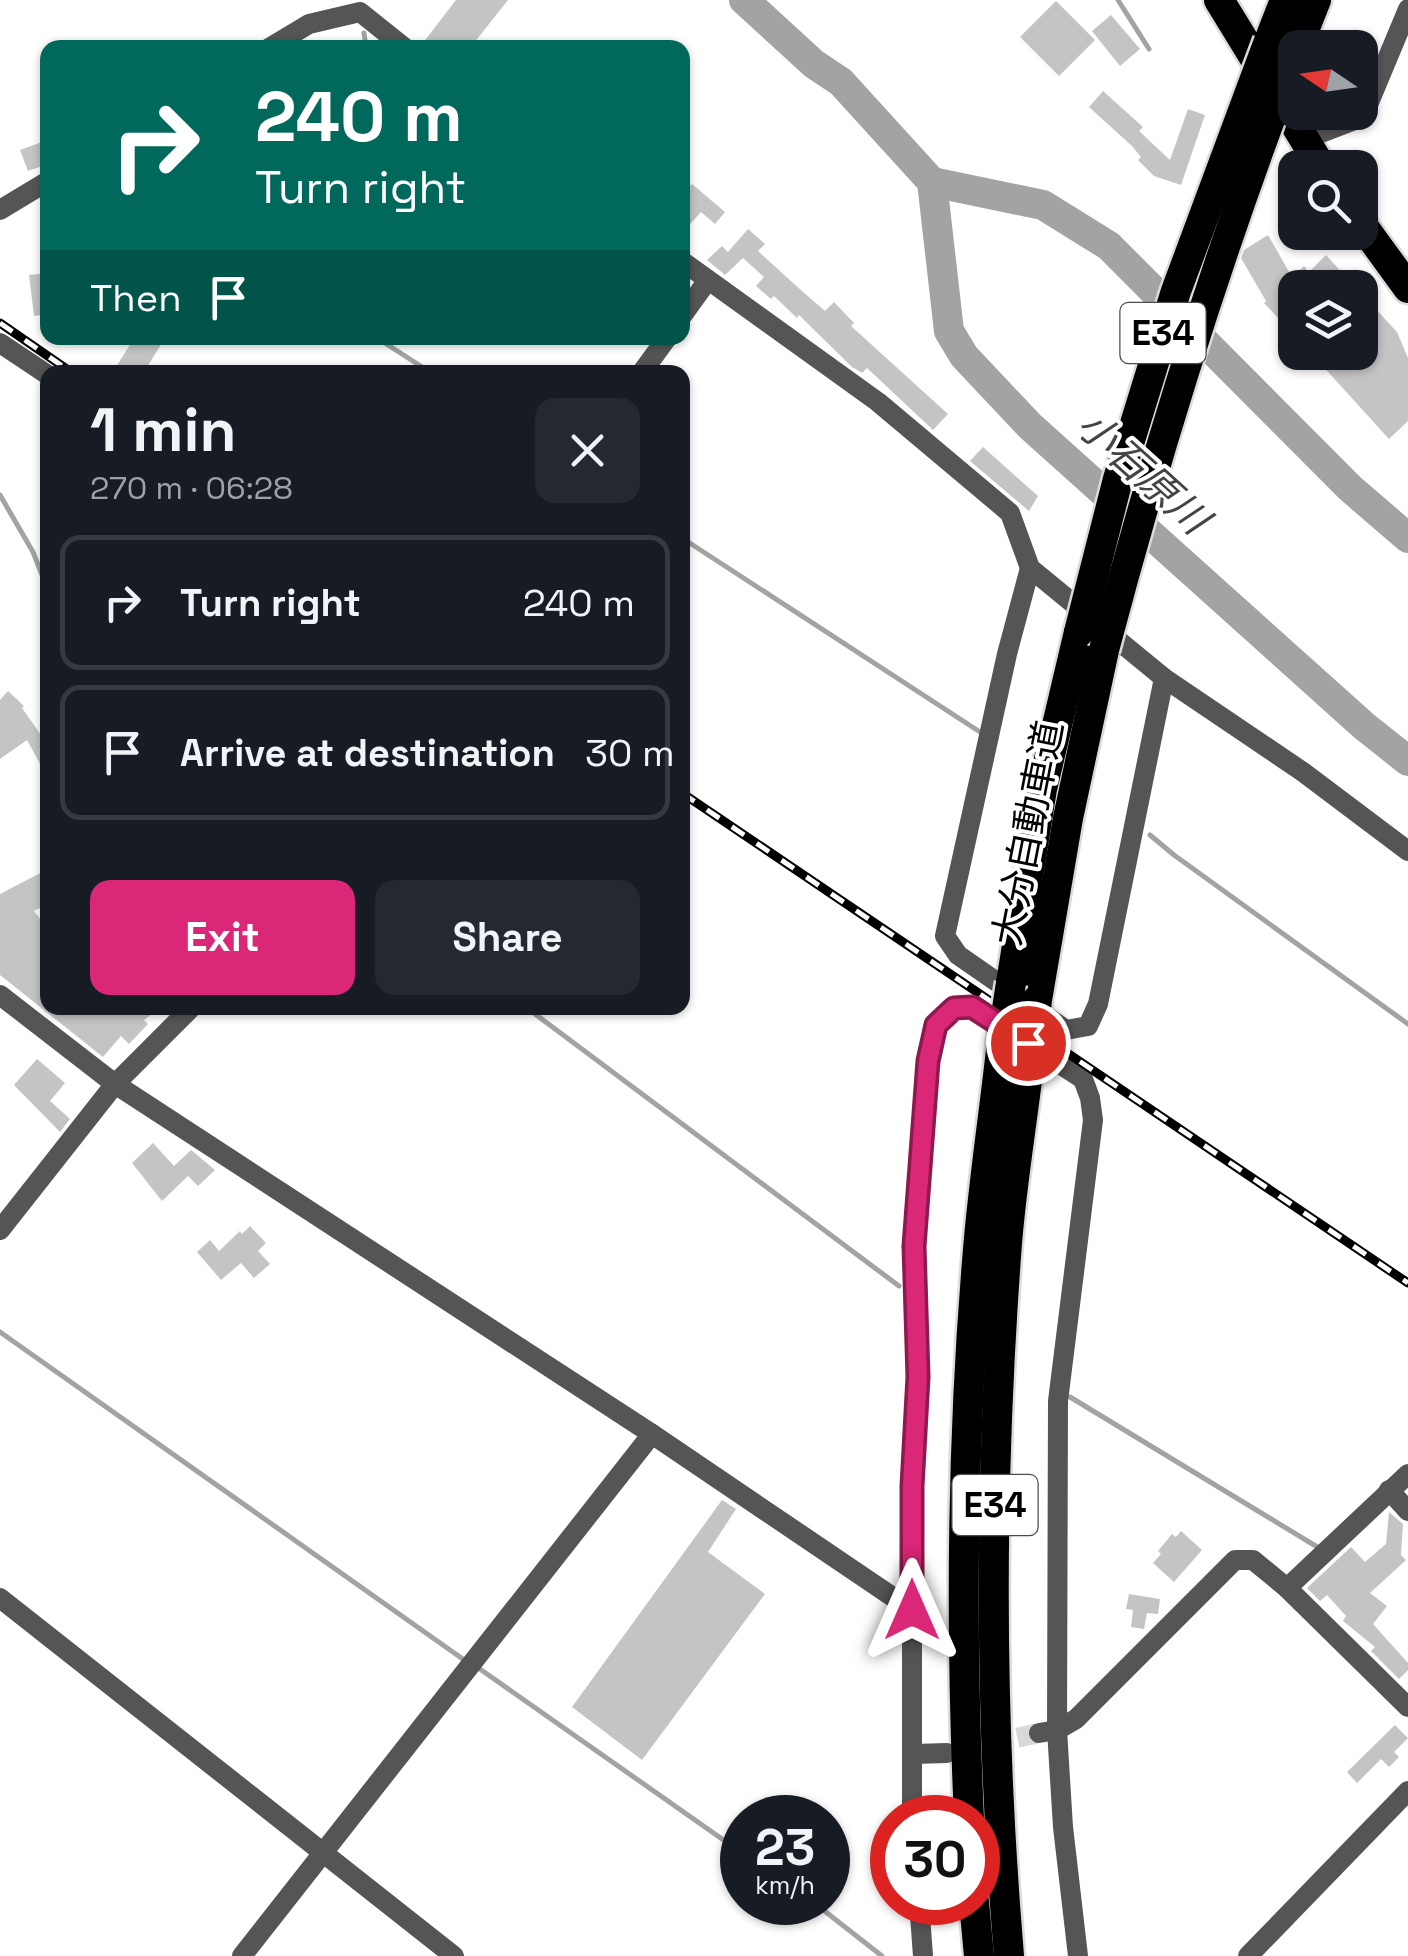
<!DOCTYPE html>
<meta charset="utf-8">
<style>
:root{--surface:#171b24;--page:#242831;--text:#f1f3f6;--muted:#9ea1a6;--line:#363941;--accent:#db2777}
body{margin:0;font-family:"Space Grotesk","Noto Sans JP",sans-serif;background:var(--page);color:var(--text);height:100vh;display:flex;flex-direction:column;font-size:38px;white-space:nowrap}
*{box-sizing:border-box;margin:0}
p{font-size:32px;color:var(--muted)}
.icon{flex:none;width:55px;height:55px;fill:none;stroke:currentColor;stroke-width:2;stroke-linecap:round;stroke-linejoin:round}
.map{position:relative;flex:1;overflow:hidden}
.drawer{position:absolute;left:40px;top:365px;width:650px;height:650px;display:flex;flex-direction:column;background:var(--surface);border-radius:20px;box-shadow:0 2px 8px #0004}
.drawer>*{flex:none}
.guide{position:absolute;left:40px;top:40px;width:650px;height:305px;border-radius:20px;box-shadow:0 2px 8px #0004;background:#00695c;color:#fff;overflow:hidden}
.needle{width:65px;rotate:283deg}
.fabs{position:absolute;left:1278px;top:30px;display:grid;gap:20px}
.fabs a{display:grid;place-items:center;width:100px;height:100px;border-radius:20px;background:var(--surface);box-shadow:0 2px 8px #0004;font-size:50px}
.speed{position:absolute;left:720px;top:1795px;display:flex;gap:20px;font-size:50px;font-weight:700;text-align:center}
.speed>*{display:grid;place-content:center;width:130px;height:130px;border-radius:50%;background:var(--surface);box-shadow:0 2px 8px #0004;line-height:1}
.speed small{font-size:25px;font-weight:400}
.speed .limit{border:15px solid #d22;background:#fff;color:#111}
.pin{position:absolute;display:grid;place-items:center;width:85px;height:85px;color:#fff;margin:-42px;border:5px solid #fff;border-radius:50%;box-shadow:0 2px 10px #0007}
.me{position:absolute;width:110px;margin:-55px;rotate:0deg;stroke-linejoin:round;filter:drop-shadow(0 0 8px #0008)}
.turn{display:flex;align-items:center;gap:35px;height:210px;padding:0 50px;font-size:45px}
.turn .icon{width:130px;height:130px;stroke-width:2.5}
.turn b{display:block;font-size:70px;line-height:85px}
.then{display:flex;align-items:center;height:95px;padding:0 50px;background:#0003;gap:20px;font-size:38px}
.round{display:grid;place-items:center;flex:none;width:105px;height:105px;border-radius:20px;background:var(--page)}
.overview{display:flex;align-items:center;justify-content:space-between;height:170px;padding:0 50px}
h1{font-size:60px;font-weight:800;line-height:75px}
.button{display:flex;gap:20px;margin-top:auto;padding:20px 50px}
.button a{flex:1;height:115px;border-radius:20px;background:var(--accent);color:#fff;font-size:40px;font-weight:800;line-height:115px;text-align:center}
.button a+a{background:var(--page);color:var(--text)}
ul{padding:0;list-style:none}
li{display:flex;align-items:center;gap:30px;height:135px;margin:0 20px 15px;padding:0 30px;border:5px solid var(--line);border-radius:20px}
li div{flex:1}
li b{display:block;font-size:38px}
li em{font-style:normal}
.map>svg:first-child{display:block}
.lines{fill:none;stroke-linecap:round;stroke-linejoin:round}
.stream{stroke:#a3a3a3;stroke-width:5}
.river{stroke:#a3a3a3;stroke-width:30}
.building{fill:#c4c4c4}
.street-tunnel{stroke:#d9d9d9;stroke-width:20;stroke-dasharray:20 10;stroke-linecap:butt}
.highway-casing{stroke:#dbdbdb;stroke-width:35}
.street{stroke:#555;stroke-width:20}
.highway{stroke:#000;stroke-width:30}
.rail-casing{stroke:#000;stroke-width:9}
.rail{stroke:#fff;stroke-width:5;stroke-dasharray:15;stroke-linecap:butt}
.highway-bridge-casing{stroke:#dbdbdb;stroke-width:35;stroke-linecap:butt}
.highway-bridge{stroke:#000;stroke-width:30}
.route-casing{stroke:#8e194d;stroke-width:25}
.route{stroke:#db2777;stroke-width:18}
.labels{text-anchor:middle;stroke-width:8;stroke-linejoin:round;paint-order:stroke}
.shield{fill:#fff;stroke:#4c4c4c;stroke-width:2.5}
.shield-label{font-size:35px;font-weight:bold;fill:#000}
.street-label{font-size:38px;fill:#000;stroke:#fff}
.water-label{font-size:40px;font-style:italic;fill:#444;stroke:#fff}
</style>
<div class="map">
<svg width="1408" height="1956" viewBox="0 0 1408 1956">
<rect width="100%" height="100%" fill="#fff"/>
<g class="lines">
<g class="stream">
<polyline points="1118,0 1149,49"/>
<polyline points="364,33 366,48"/>
<polyline points="377,338 430,372"/>
<polyline points="0,495 33,552 48,590"/>
<polyline points="682,538 980,732"/>
<polyline points="1150,835 1174,855 1408,1024"/>
<polyline points="527,1008 899,1286"/>
<polyline points="0,1332 467,1662"/>
<polyline points="1070,1397 1319,1548"/>
<polyline points="477,1667 742,1853"/>
<polyline points="813,1902 882,1956"/>
</g>
<g class="river">
<polyline points="744,0 814,64 841,82 932,182 949,331 964,356 1030,426 1364,726 1408,761"/>
<polyline points="932,182 1043,205 1109,246 1350,488 1408,538"/>
</g>
</g>
<g class="building">
<polygon points="456,0 508,0 470,48 419,48"/>
<polygon points="1056,1 1095,40 1059,76 1020,37"/>
<polygon points="1111,15 1140,49 1120,66 1092,31"/>
<polygon points="1103,91 1143,127 1139,131 1170,160 1188,109 1205,115 1181,185 1154,176 1138,160 1141,157 1132,146 1089,107"/>
<polygon points="42,142 48,164 28,171 20,150"/>
<polygon points="692,184 725,212 715,224 701,212 682,233 682,196"/>
<polygon points="748,229 765,244 758,251 802,291 825,311 834,302 854,323 851,326 948,414 933,430 867,368 862,373 852,367 799,315 797,318 774,296 771,299 756,286 764,277 743,258 725,275 707,260 722,246 728,252"/>
<polygon points="1268,235 1292,277 1304,266 1309,272 1326,255 1356,288 1295,288 1295,336 1264,303 1266,301 1241,258 1244,250"/>
<polygon points="48,273 48,314 34,316 29,275"/>
<polygon points="1360,292 1397,332 1408,358 1408,421 1389,439 1310,352 1360,352"/>
<polygon points="134,338 165,338 144,372 113,372"/>
<polygon points="983,447 1038,496 1029,511 970,461"/>
<polygon points="8,691 24,706 22,708 48,745 48,778 27,740 0,759 0,700"/>
<polygon points="48,869 48,904 34,911 48,929 48,1008 160,1008 144,1020 148,1024 129,1044 121,1036 103,1057 0,975 0,894"/>
<polygon points="37,1059 65,1083 50,1101 70,1119 60,1132 14,1085"/>
<polygon points="153,1143 174,1166 191,1150 215,1170 198,1186 188,1176 162,1201 132,1163"/>
<polygon points="250,1226 266,1243 258,1251 270,1264 254,1278 241,1263 221,1280 197,1252 210,1240 219,1251 240,1231 242,1234"/>
<polygon points="722,1500 736,1509 708,1552 765,1594 642,1760 572,1707"/>
<polygon points="1389,1512 1403,1524 1401,1555 1406,1560 1370,1593 1387,1606 1373,1624 1408,1663 1408,1670 1399,1679 1371,1651 1375,1647 1343,1621 1346,1616 1327,1595 1320,1601 1307,1588 1351,1547 1365,1562 1386,1544"/>
<polygon points="1181,1531 1202,1550 1174,1582 1153,1563 1161,1554 1158,1551 1172,1534 1176,1537"/>
<polygon points="1129,1594 1160,1599 1158,1614 1147,1613 1144,1629 1131,1627 1133,1610 1126,1609"/>
<polygon points="1395,1725 1408,1738 1394,1752 1399,1757 1389,1767 1381,1759 1357,1783 1347,1772"/>
</g>
<g class="lines">
<polyline class="street-tunnel" points="988,1744 1039,1733"/>
<g class="highway-casing">
<g id="highway">
<polyline points="1219,0 1322,168"/>
<polyline points="1269,41 1285,0"/>
<polyline points="1297,48 1316,0"/>
<polyline points="1360,222 1408,288"/>
<polyline points="1011,983 1042,789 1079,632"/>
<polyline points="1037,1000 1068,818 1104,650"/>
<path d="M969 1818C960 1624 962 1430 979 1238 985 1172 995 1106 1002 1041"/>
<polyline points="974,1902 979,1956"/>
<path d="M1009 1956C989 1719 989 1481 1007 1243 1012 1181 1023 1118 1030 1055"/>
</g>
</g>
<g class="street">
<polyline points="269,48 309,24 360,12 405,48"/>
<polyline points="1303,140 1355,120 1368,105 1408,9"/>
<polyline points="0,210 48,181"/>
<polyline points="682,261 878,402 1010,513 1030,568 1164,678 1303,772 1408,851"/>
<polyline points="682,316 708,280"/>
<polyline points="0,343 48,375"/>
<polyline points="642,372 667,338"/>
<polyline points="1030,568 1007,654 945,936 958,955 1066,1030 1088,1026 1098,1004 1164,678"/>
<polyline points="0,995 115,1084 652,1434 912,1610"/>
<polyline points="0,1230 115,1084 191,1008"/>
<polyline points="1389,1490 1408,1511"/>
<polyline points="1287,1588 1408,1474"/>
<polyline points="0,1598 454,1956"/>
<polyline points="1039,1733 1057,1730 1076,1719 1235,1560 1253,1560 1287,1588 1408,1707"/>
<polyline points="914,1754 947,1753"/>
<polyline points="912,1818 912,1486 918,1377 915,1246 928,1061 936,1025 954,1008 972,1007 1083,1079 1090,1098 1093,1120 1058,1401 1057,1730 1063,1827 1078,1956"/>
<polyline points="919,1902 923,1956"/>
<polyline points="242,1956 652,1434"/>
<polyline points="1248,1956 1408,1791"/>
</g>
<use href="#highway" class="highway"/>
<g class="rail-casing">
<g id="rail">
<polyline points="0,323 71,372"/>
<polyline points="682,793 1408,1283"/>
</g>
</g>
<use href="#rail" class="rail"/>
<g class="highway-bridge-casing">
<g id="highway-bridge">
<polyline points="1079,632 1118,479 1176,291 1269,41"/>
<path d="M1104 650C1157 449 1216 260 1290 66"/>
<polyline points="1002,1041 1011,983"/>
<polyline points="1030,1055 1037,1000"/>
</g>
</g>
<use href="#highway-bridge" class="highway-bridge"/>
</g>
<g class="lines">
<g class="route-casing">
<polyline id="route" points="912,1610 912,1486 918,1377 914,1246 928,1061 936,1025 954,1008 972,1007 1028,1043"/>
</g>
<use href="#route" class="route"/>
</g>
<g class="labels">
<g class="shield">
<rect x="1120.5" y="303" width="85" height="60" rx="8"/>
<rect x="952.5" y="1475" width="85" height="60" rx="8"/>
</g>
<g class="shield-label">
<text x="1163" y="345">E34</text>
<text x="995" y="1517">E34</text>
</g>
<g class="street-label">
<text transform="translate(1028 833) rotate(-79)" y="13">大分自動車道</text>
</g>
<g class="water-label">
<text transform="translate(1143 472) rotate(42)" y="14">小石原川</text>
</g>
</g>
</svg>
<div class="fabs">
<a><svg class="needle" viewBox="-14 -14 28 28"><path d="M0-13l5 13h-10z" fill="#e53935"/><path d="M0 13l5-13h-10z" fill="#9ea1a6"/></svg></a>
<a><svg class="icon" aria-label="search" viewBox="0 0 24 24"><circle cx="10" cy="10" r="6"/><path d="M15 15l6 6"/></svg></a>
<a><svg class="icon" aria-label="layers" viewBox="0 0 24 24"><path d="M12 4l9 5-9 5-9-5zM3 14l9 5 9-5"/></svg></a>
</div>
<div class="speed"><div>23<small>km/h</small></div><div class="limit">30</div></div>
<div class="pin" style="left:1028px;top:1043px;background:#d93025"><svg class="icon" aria-label="arrive" viewBox="0 0 24 24"><path d="M6 21V4h12l-3 4 3 4H6"/></svg></div>
<svg class="me" style="left:912px;top:1610px" viewBox="-20 -20 40 40"><path d="M0-17L14 15 0 8-14 15z" fill="#db2777" stroke="#fff" stroke-width="4"/></svg>
<div class="guide">
<div class="turn"><svg class="icon" aria-label="right" viewBox="0 0 24 24"><path d="M7 20v-9h11M14 6l5 5-5 5"/></svg><div><b>240 m</b>Turn right</div></div>
<div class="then">Then<svg class="icon" aria-label="arrive" viewBox="0 0 24 24"><path d="M6 21V4h12l-3 4 3 4H6"/></svg></div>
</div>
<section class="drawer">
<div class="overview"><div><h1>1 min</h1><p>270 m · 06:28</p></div><a class="round"><svg class="icon" aria-label="close" viewBox="0 0 24 24"><path d="M6 6l12 12M18 6L6 18"/></svg></a></div>
<ul>
<li><svg class="icon" aria-label="right" viewBox="0 0 24 24"><path d="M7 20v-9h11M14 6l5 5-5 5"/></svg><div><b>Turn right</b></div><em>240 m</em></li>
<li><svg class="icon" aria-label="arrive" viewBox="0 0 24 24"><path d="M6 21V4h12l-3 4 3 4H6"/></svg><div><b>Arrive at destination</b></div><em>30 m</em></li>
</ul>
<div class="button"><a>Exit</a><a>Share</a></div>
</section>
</div>
